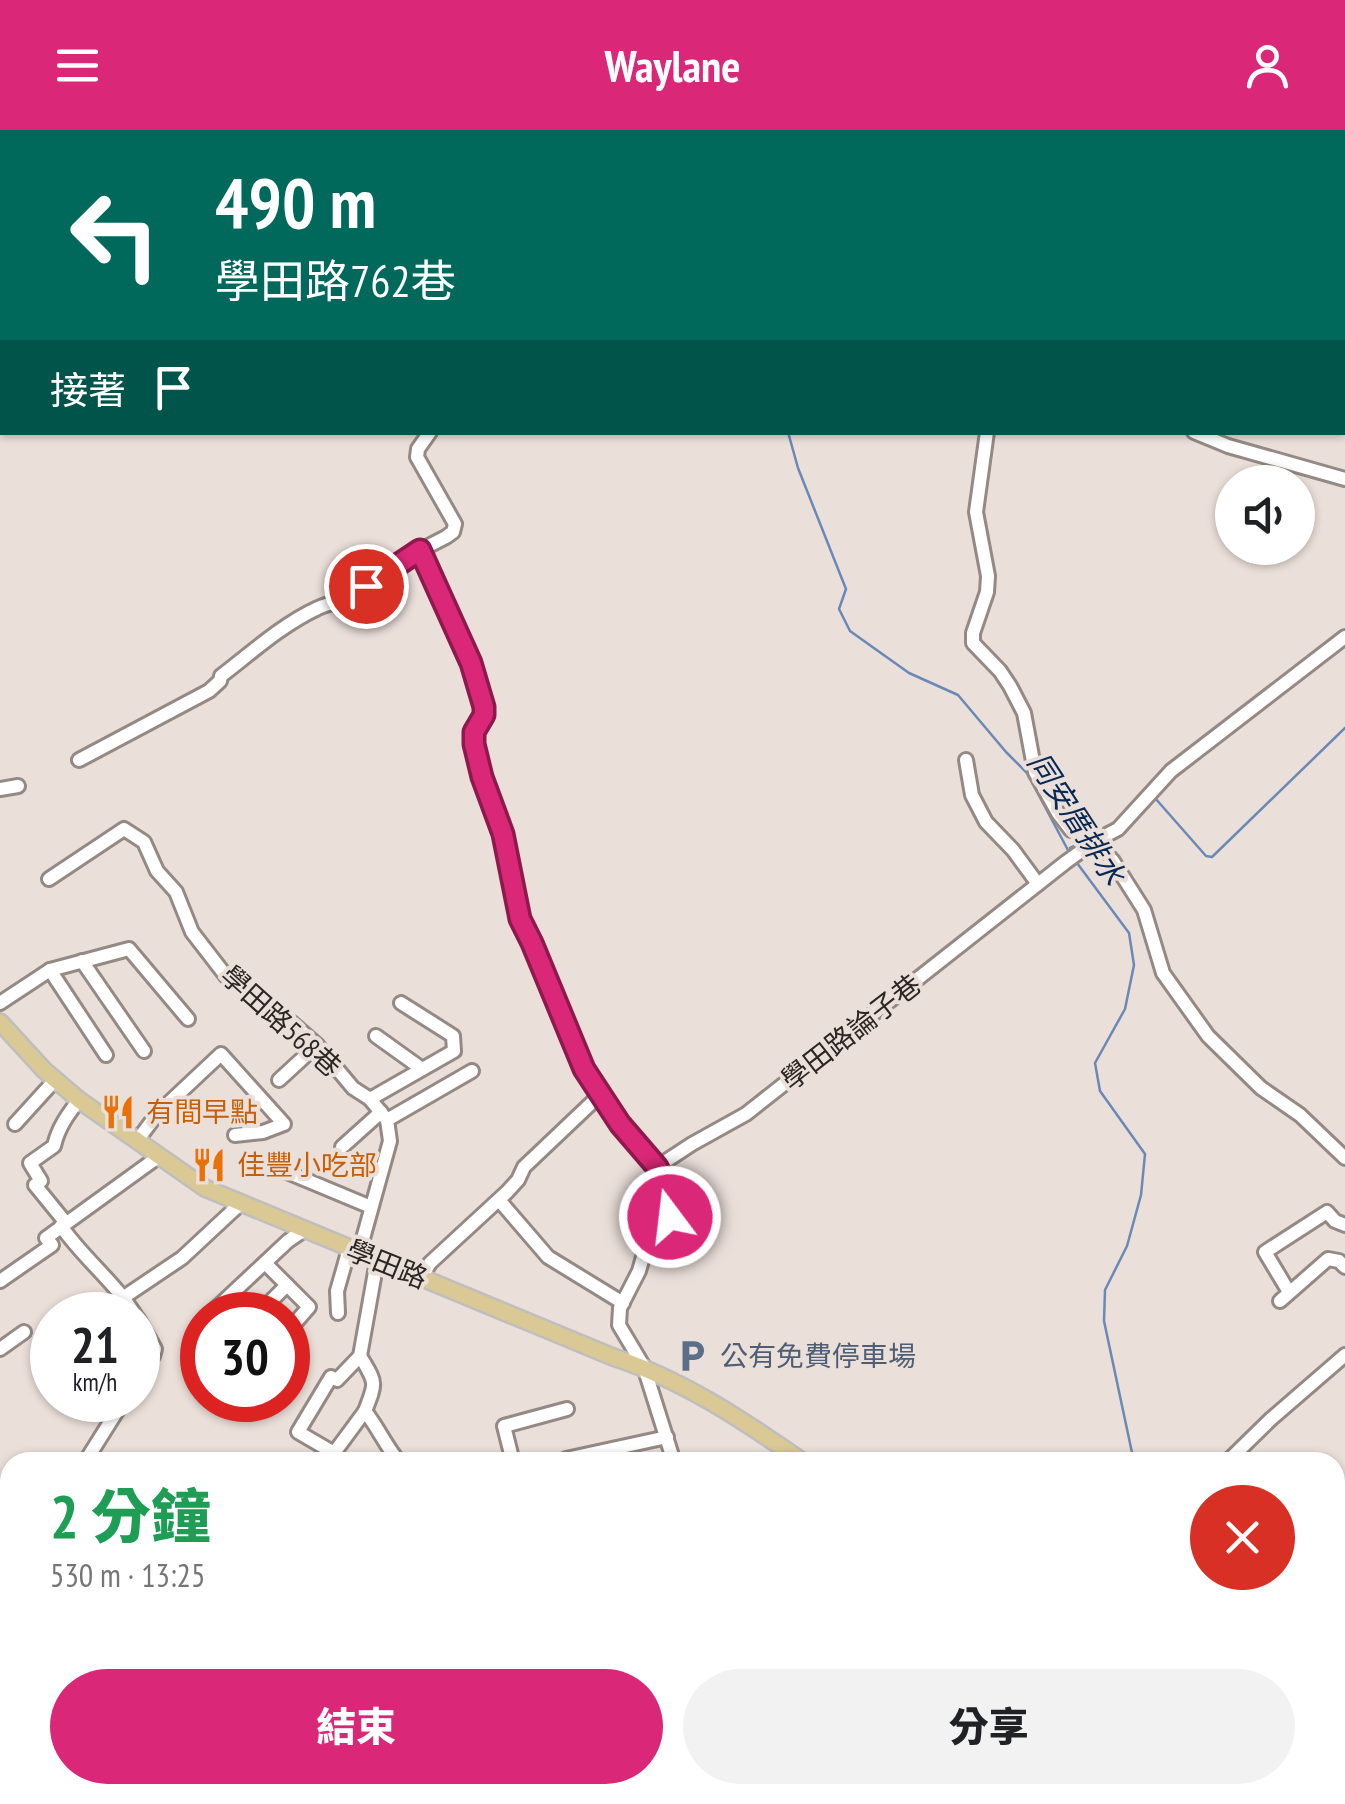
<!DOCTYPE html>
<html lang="zh-TW">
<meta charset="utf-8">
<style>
:root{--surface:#fff;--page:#f2f2f2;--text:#202124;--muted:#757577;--accent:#db2777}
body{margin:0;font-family:"PT Sans Narrow","Noto Sans TC",sans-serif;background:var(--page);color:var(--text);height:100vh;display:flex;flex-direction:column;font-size:38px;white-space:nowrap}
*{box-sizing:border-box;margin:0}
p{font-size:32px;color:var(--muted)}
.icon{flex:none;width:55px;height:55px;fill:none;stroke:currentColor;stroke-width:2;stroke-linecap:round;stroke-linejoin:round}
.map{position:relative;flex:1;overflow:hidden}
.panel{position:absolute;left:0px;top:1322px;width:1345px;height:352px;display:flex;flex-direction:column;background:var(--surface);border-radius:30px 30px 0 0;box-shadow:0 2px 8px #0004}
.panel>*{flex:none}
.guide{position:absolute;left:0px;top:0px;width:1345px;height:305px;box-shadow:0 2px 8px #0004;background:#00695c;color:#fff;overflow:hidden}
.fabs{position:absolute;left:1215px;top:335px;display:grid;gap:20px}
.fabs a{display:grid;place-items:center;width:100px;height:100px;border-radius:50%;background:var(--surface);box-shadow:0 2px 8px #0004;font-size:50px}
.speed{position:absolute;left:30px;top:1162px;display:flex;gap:20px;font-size:50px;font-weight:700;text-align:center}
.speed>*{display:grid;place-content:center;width:130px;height:130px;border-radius:50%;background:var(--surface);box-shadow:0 2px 8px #0004;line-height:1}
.speed small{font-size:25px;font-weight:400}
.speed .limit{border:15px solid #d22;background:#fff;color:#111}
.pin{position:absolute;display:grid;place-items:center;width:85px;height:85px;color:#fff;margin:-42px;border:5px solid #fff;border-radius:50%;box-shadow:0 2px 10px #0007}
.me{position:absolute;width:110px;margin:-55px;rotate:345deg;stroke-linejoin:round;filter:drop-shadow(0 0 8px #0008)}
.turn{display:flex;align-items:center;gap:35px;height:210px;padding:0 50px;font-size:45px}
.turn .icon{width:130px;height:130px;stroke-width:2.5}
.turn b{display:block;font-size:70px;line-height:85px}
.then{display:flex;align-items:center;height:95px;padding:0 50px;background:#0003;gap:20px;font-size:38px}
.round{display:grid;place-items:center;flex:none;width:105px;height:105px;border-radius:52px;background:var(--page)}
.summary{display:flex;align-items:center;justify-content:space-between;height:170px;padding:0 50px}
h1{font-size:60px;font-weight:800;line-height:75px;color:#1e9e55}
.action{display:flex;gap:20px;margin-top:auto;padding:20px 50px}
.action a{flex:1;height:115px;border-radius:60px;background:var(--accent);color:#fff;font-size:40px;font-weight:800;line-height:115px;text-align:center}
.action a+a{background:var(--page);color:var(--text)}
header{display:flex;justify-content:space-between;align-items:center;height:130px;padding:0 50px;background:var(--accent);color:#fff;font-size:45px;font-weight:800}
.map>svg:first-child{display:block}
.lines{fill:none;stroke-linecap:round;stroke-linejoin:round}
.stream{stroke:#6989b7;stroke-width:2.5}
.minor-casing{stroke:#948984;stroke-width:18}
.major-casing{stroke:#bfbebe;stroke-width:20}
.highway-casing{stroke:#bfbebe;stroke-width:25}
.minor{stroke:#fff;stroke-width:12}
.major{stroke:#dac995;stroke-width:15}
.highway{stroke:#c2a54f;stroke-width:20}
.rail{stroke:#514b48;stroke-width:2.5;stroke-dasharray:15 8;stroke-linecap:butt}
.route-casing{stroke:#8e194d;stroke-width:25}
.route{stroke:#db2777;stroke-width:18}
.labels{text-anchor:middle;stroke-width:8;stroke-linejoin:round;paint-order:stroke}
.street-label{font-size:28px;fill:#2b2725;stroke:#ebdfd9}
.food-label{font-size:28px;fill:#c56008;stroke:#ebdfd9;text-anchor:start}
.service-label{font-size:28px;fill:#4e5e75;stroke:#ebdfd9;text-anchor:start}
.water-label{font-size:30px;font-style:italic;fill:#082954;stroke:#ebdfd9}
</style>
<header><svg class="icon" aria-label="menu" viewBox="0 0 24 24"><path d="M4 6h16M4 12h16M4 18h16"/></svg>Waylane<svg class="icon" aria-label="person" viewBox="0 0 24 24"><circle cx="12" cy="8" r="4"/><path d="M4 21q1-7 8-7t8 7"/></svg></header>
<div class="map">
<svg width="1345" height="1674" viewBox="0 0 1345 1674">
<rect width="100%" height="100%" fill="#ebdfd9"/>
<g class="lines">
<g class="stream">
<polyline points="197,0 198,2"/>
<polyline points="637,0 641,2"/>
<polyline points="950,0 951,2"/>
<polyline points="981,0 982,2"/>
<polyline points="788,302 798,338 846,459 839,479 850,501 909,543 958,565 1006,622 1027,643 1069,722"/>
<polyline points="971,370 978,319"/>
<polyline points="970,383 978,429"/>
<polyline points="995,545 1009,568"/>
<polyline points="1155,668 1206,726 1212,727 1345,598"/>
<polyline points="1070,718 1085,711"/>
<polyline points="1077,733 1129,803 1134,835 1125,879 1095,933 1100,961 1145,1024 1141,1065 1127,1116 1105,1160 1104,1191 1134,1332"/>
<polyline points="1335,1615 1345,1615"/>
<polyline points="1148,1665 1149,1674"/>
</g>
<g class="minor-casing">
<g id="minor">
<polyline points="531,0 536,2"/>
<polyline points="987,302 976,382 988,446 987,462 973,503 973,513 1000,541 1010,556 1024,583 1035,642 1058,683 1071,700 1093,702 1095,711 1113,731 1144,780 1163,843 1208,906 1261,958 1300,985 1345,1028"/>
<polyline points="1194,302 1228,316 1345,349"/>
<polyline points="420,420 471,533 485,577 484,585 476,595 474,602 474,614 482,647 503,703 521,789 533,813 584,939 620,994 657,1037 672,1066 671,1087 643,1127 639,1141 620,1178 619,1195 644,1237 674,1332"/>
<path d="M79 630 209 561 220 551 221 546C251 523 283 494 318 478 330 472 344 472 356 466L411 425 446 407 453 402 455 394 417 327 418 319 430 302"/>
<polyline points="966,630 972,665 986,692 1013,720 1038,754"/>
<polyline points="0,659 18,656"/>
<polyline points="49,749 124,699 144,712 157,741 176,762 192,802 226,846 235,845 251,858 266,874 292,893 317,915 353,958 370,969 387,990 390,1011 359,1123"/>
<polyline points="82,831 144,921"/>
<polyline points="50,840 106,925"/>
<polyline points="0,873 50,840 129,819 188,889"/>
<polyline points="376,906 422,939"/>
<polyline points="279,950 317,915"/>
<polyline points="370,969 454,921 453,906 401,873"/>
<polyline points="387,990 472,941"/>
<polyline points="15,994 55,950"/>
<polyline points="137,1011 157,984 221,924 284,994 263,1002 235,1005"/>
<polyline points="342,1017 381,982"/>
<polyline points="275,1037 371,1077"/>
<polyline points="657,1037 692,1014 746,984 1066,732 1095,711 1118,699 1171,641 1345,507"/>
<polyline points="499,1070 548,1127 623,1173"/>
<path d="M66 1093 35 1055 41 1051 30 1033 54 1016C58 998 68 984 79 970"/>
<path d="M61 1096C83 1128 115 1152 135 1185"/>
<polyline points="265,1133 309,1177 288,1201"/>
<polyline points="421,1148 430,1133 507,1062 518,1050 524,1037 601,964"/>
<polyline points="0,1151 52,1115 46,1108 158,1027"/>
<polyline points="1289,1162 1265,1122 1327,1082 1335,1091 1345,1095"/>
<polyline points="124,1167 182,1128 240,1074"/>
<polyline points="1280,1171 1328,1129 1339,1131 1345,1137"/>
<polyline points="338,1183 337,1161 349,1119"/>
<polyline points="209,1185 288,1111 304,1100"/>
<polyline points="257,1185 287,1155"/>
<polyline points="138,1189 155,1219 153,1226 138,1249"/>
<polyline points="0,1219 24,1202"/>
<path d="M360 1226C376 1253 377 1251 365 1281 378 1298 386 1316 399 1332"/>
<polyline points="365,1281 334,1323 298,1302 331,1247 337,1250 360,1226 377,1131"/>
<polyline points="85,1332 124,1270"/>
<polyline points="513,1332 504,1296 567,1279"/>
<polyline points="567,1332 566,1329 667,1307"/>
<polyline points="1227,1332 1271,1289 1345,1225"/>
<polyline points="10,1360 10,1365"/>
<polyline points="751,1665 758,1674"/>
<polyline points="674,1674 683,1666 697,1668 700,1665"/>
<polyline points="860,1674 862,1665"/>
</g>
</g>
<g class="major-casing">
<g id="major">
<path d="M0 892 44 940 79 970 205 1058 613 1227C683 1250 743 1290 803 1332"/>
<polyline points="1335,1577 1345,1580"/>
</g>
</g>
<g class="highway-casing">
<g id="highway">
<polyline points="1172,0 1174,2"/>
<polyline points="1200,0 1202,2"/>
<polyline points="1342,186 1345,190"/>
<polyline points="1342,222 1345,225"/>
</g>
</g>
<use href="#minor" class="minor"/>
<use href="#major" class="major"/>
<use href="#highway" class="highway"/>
<polyline class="rail" points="1332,0 1335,2"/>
</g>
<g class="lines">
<g class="route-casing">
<polyline id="route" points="366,456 420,420 471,533 484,577 484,585 474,602 474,614 482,647 503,704 520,789 532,813 584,939 620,994 657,1037 672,1066 670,1087"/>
</g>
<use href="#route" class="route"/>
</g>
<defs>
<g id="restaurant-bare" transform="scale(2.7)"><path d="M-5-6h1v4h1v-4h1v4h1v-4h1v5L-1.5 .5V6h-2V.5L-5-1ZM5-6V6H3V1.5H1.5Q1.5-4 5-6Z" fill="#e8710a" stroke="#ebdfd9" stroke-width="2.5" paint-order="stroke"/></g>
<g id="parking-bare" transform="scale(2.7)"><path d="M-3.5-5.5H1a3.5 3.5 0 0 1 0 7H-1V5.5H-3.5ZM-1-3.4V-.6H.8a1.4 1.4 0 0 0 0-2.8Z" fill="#5c6f8a" stroke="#ebdfd9" stroke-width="2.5" paint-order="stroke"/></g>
</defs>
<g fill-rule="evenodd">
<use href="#restaurant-bare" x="118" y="982"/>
<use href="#restaurant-bare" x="209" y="1035"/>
<use href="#parking-bare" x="692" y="1226"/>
</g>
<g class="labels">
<g class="street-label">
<text transform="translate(281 891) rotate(42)" y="10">學田路568巷</text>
<text transform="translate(851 902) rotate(-38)" y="10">學田路論子巷</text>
<text transform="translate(387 1134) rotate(22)" y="10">學田路</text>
</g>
<g class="food-label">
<text x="146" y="992">有間早點</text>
<text x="237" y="1045">佳豐小吃部</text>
</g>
<g class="service-label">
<text x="720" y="1236">公有免費停車場</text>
</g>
<g class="water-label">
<text transform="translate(1076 689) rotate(57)" y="10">同安厝排水</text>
</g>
</g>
</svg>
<div class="fabs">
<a><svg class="icon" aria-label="sound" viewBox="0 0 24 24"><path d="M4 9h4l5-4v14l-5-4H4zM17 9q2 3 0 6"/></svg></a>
</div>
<div class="speed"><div>21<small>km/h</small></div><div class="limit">30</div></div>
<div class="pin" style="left:366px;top:456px;background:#d93025"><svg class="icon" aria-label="arrive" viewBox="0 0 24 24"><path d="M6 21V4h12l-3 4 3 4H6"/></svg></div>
<svg class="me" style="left:670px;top:1087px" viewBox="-20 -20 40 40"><circle r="17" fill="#db2777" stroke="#fff" stroke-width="3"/><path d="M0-11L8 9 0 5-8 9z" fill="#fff"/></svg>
<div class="guide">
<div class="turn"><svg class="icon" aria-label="left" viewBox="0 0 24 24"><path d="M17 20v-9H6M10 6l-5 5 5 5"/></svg><div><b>490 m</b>學田路762巷</div></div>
<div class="then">接著<svg class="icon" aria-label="arrive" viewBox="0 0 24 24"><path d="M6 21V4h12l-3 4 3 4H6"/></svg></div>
</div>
<section class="panel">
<div class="summary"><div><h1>2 分鐘</h1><p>530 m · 13:25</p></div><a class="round" style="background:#d93025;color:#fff"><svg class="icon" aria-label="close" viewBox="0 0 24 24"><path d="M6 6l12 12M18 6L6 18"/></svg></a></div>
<div class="action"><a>結束</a><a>分享</a></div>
</section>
</div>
